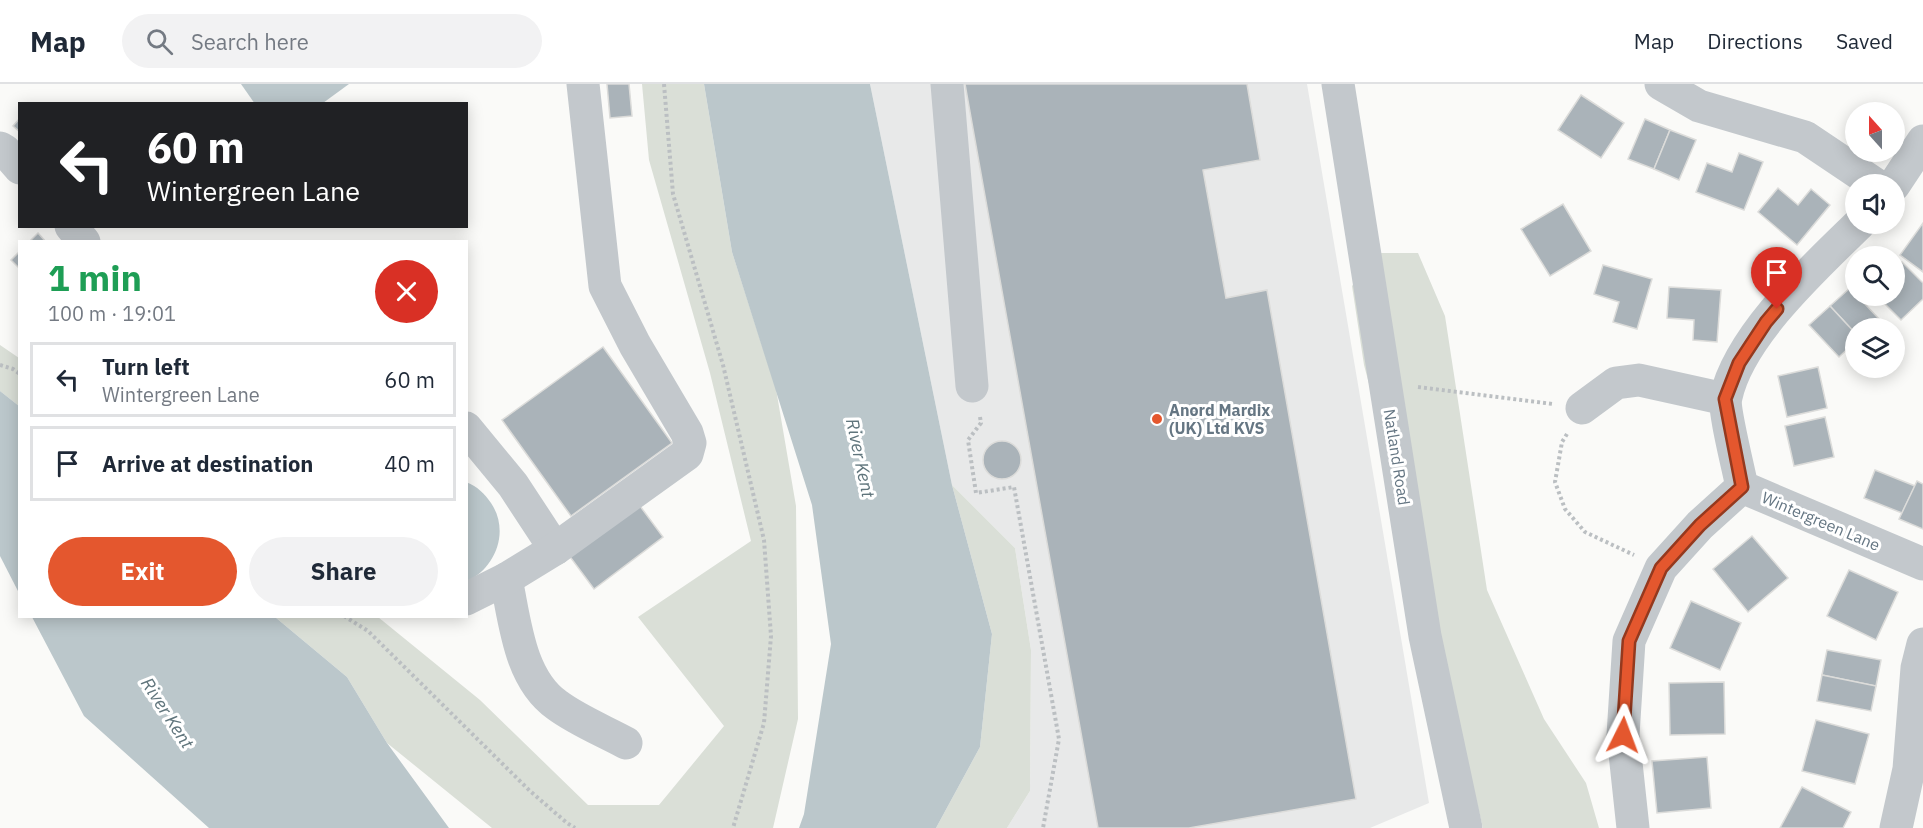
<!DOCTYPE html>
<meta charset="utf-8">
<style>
:root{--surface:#fff;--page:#f2f2f3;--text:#1f2937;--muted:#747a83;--line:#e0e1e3;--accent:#e4572e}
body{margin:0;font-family:"IBM Plex Sans",sans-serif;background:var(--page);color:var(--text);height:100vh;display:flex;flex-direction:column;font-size:22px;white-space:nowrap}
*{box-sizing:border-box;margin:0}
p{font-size:20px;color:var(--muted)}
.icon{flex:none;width:33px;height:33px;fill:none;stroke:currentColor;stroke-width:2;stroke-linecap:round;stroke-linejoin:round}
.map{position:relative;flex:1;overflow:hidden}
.sheet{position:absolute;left:18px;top:156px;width:450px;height:378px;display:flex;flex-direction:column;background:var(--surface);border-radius:0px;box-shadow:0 3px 15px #0003}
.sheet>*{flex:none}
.banner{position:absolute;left:18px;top:18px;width:450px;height:126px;border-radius:0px;box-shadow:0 3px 15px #0003;background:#202124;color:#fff;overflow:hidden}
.needle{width:39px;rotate:339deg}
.buttons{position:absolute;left:1845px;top:18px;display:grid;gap:12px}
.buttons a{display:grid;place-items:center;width:60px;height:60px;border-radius:50%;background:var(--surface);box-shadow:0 3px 15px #0003;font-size:30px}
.pin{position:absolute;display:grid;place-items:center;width:51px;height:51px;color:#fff;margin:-62px -26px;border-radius:50% 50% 50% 0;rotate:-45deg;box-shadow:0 0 6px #0007}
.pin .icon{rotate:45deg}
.me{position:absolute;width:66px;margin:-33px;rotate:3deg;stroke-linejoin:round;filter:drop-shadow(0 0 4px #0008)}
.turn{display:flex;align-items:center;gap:21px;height:126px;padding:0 30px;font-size:27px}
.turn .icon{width:78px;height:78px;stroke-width:2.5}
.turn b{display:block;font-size:42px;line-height:51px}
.round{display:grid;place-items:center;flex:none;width:63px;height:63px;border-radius:32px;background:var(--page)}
.overview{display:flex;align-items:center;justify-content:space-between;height:102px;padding:0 30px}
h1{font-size:36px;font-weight:800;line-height:45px;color:#1e9e55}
.button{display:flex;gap:12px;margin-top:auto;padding:12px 30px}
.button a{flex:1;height:69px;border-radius:36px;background:var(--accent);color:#fff;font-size:24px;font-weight:800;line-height:69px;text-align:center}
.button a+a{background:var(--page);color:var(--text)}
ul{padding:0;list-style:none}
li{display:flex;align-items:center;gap:18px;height:75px;margin:0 12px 9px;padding:0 18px;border:3px solid var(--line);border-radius:0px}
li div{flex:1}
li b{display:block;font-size:22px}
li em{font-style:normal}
header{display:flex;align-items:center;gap:36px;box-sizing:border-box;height:84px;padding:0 30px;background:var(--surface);border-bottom:2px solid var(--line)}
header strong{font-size:28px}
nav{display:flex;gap:33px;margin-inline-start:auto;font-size:21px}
.search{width:420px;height:54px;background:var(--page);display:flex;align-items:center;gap:15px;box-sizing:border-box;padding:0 21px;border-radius:33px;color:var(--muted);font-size:22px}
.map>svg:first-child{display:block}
.built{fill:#e8e9e9}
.green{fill:#dadfd7}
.water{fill:#bbc7cb}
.building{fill:#aab3b9;stroke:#dcdcda;stroke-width:1.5}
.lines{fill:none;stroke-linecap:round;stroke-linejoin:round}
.path{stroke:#bbbfc2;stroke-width:4;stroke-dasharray:3 3;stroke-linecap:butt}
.minor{stroke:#c3c8cc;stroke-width:33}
.route-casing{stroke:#94391e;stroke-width:15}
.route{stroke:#e4572e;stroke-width:10}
.poi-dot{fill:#e4572e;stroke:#fff;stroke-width:2}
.labels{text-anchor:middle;stroke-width:6;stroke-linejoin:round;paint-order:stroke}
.poi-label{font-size:16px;font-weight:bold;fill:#657683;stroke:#fff;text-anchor:start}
.street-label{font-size:16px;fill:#657683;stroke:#fff}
.water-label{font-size:18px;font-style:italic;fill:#60757c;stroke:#fff}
</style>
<header>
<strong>Map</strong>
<div class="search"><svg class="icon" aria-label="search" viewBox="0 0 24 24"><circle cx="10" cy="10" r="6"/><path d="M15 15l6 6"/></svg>Search here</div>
<nav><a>Map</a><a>Directions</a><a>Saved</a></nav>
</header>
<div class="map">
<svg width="1923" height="744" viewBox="0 0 1923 744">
<rect width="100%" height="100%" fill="#fafaf8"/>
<polygon class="built" points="870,0 1307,0 1429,719 1370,744 1007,744 1030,707 1031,566 1015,464 952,401"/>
<g class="green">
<polygon points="642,0 704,0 732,168 776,305 796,422 798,635 773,744 492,744 387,659 347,593 275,533 378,533 480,616 588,721 659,721 724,642 638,533 751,457 710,289 649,76"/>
<polygon points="1377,169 1418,169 1445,232 1487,506 1544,635 1586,699 1599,744 1483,744 1433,540 1364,281 1352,202"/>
<polygon points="0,261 19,274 19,322 0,307"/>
<polygon points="952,401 1015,464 1031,566 1030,707 1007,744 936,744 980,663 992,550"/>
</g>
<g class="water">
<polygon points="241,0 349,0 323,19 255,20"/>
<polygon points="704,0 870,0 952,401 992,550 980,663 936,744 799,744 804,730 831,560 812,421 732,168"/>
<polygon points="0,307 19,322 19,509 0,472"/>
<path d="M466 398C477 402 485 410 491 419 510 447 496 484 466 498Z"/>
<polygon points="32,533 275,533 347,593 387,659 449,744 209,744 84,632"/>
</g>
<g class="building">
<polygon points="607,0 629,0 632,32 610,34"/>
<polygon points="965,0 1247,0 1260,76 1203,86 1226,214 1267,206 1356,715 1189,744 1098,744"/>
<polygon points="1581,11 1624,39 1601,74 1558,46"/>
<polygon points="20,34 20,48 13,42"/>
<polygon points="1645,35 1670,46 1654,85 1628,75"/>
<polygon points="1670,46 1696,56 1679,96 1654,85"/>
<polygon points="1739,69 1763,78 1744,126 1696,108 1707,79 1732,88"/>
<polygon points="1778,104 1798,121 1811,105 1830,121 1797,161 1758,128"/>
<polygon points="1563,120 1591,167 1550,192 1521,145"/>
<polygon points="1923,139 1923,188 1900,171"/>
<polygon points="38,149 46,158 29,158"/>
<polygon points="20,167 20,185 11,176"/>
<polygon points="1902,178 1923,199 1923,215 1901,236 1877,212 1894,212 1894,185"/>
<polygon points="1603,181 1652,195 1637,245 1613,238 1619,218 1594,210"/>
<polygon points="1669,203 1721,206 1717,258 1693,256 1694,236 1667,234"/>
<polygon points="1850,204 1879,235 1870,244 1856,244 1856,250 1830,222"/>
<polygon points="1830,222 1856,250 1856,257 1839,273 1809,241"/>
<polygon points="603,263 672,359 571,432 502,336"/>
<polygon points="1818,283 1827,324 1787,333 1778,292"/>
<polygon points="1825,333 1834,373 1794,382 1785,342"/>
<circle cx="1002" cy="376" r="19"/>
<polygon points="1875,386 1915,402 1902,429 1864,414"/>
<polygon points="1917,397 1923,400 1923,445 1899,435"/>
<polygon points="637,418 663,453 594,505 568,470"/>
<polygon points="1752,452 1788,494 1748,528 1713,485"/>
<polygon points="1849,486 1898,508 1876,556 1827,532"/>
<polygon points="1691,517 1741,539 1720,586 1670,564"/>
<polygon points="1827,566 1881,576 1876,602 1822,591"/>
<polygon points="1822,591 1876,602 1871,627 1817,617"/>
<polygon points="1724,598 1725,650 1670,651 1669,599"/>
<polygon points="1816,636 1869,650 1855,700 1802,687"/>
<polygon points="1707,673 1711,724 1657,729 1652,677"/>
<polygon points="1802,703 1851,728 1843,744 1780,744"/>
</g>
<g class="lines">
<g class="path">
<polyline points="664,0 673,110 723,281 764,456 771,552 764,639 733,744"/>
<polyline points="0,281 13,285 20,290"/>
<polyline points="1418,303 1553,320"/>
<polyline points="980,333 981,339 968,356 976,409 1014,403 1059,655 1043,744"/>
<polyline points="1567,350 1562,358 1555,398 1565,425 1585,448 1634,471"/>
<polyline points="344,532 368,547 530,707 567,739 575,744"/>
</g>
<g class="minor">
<polyline points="947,0 972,302"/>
<polyline points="1338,0 1425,552 1466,744"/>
<polyline points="1661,0 1699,22 1805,53 1875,100"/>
<polyline points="0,64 5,67 20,84"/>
<polyline points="1894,101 1923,57"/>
<path d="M1859 140C1815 183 1739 252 1726 313 1723 324 1739 387 1742 403L1923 480"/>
<polyline points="71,142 84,158"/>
<polyline points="1582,324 1616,299 1639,296 1725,315"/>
<polyline points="466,344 513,401 555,465"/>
<path d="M506 495C515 537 519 594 557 621 577 636 604 647 626 659"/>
<polyline points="466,515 506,495 555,465 687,370 690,359 687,349 635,261 605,202 583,0"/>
<polyline points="1633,744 1623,651 1629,557 1661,484 1700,441 1742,403"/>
<polyline points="1896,744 1909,685 1917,584 1923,560"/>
</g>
</g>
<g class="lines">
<g class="route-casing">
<polyline id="route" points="1623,651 1629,557 1661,484 1700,441 1742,403 1725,315 1739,279 1766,238 1777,225"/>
</g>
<use href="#route" class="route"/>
</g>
<circle class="poi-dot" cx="1157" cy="335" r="6"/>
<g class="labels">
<g class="poi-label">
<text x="1169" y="332">Anord Mardix<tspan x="1169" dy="18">(UK) Ltd KVS</tspan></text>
</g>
<g class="street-label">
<text transform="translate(1397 373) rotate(81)" y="6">Natland Road</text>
<text transform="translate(1821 437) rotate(23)" y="6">Wintergreen Lane</text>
</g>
<g class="water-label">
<text transform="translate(860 374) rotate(78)" y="6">River Kent</text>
<text transform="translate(167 629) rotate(57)" y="6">River Kent</text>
</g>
</g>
</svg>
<div class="buttons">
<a><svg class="needle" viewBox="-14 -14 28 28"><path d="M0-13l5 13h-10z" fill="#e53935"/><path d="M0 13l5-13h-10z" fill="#747a83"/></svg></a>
<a><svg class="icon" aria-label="sound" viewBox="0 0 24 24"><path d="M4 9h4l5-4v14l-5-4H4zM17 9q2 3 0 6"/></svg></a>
<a><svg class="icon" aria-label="search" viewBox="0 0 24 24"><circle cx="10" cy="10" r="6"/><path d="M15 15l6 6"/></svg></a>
<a><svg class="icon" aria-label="layers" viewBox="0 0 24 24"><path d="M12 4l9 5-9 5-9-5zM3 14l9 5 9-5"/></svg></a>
</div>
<div class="pin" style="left:1777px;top:225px;background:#d93025"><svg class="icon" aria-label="arrive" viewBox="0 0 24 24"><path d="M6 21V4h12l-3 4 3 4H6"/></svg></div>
<svg class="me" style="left:1623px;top:651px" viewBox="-20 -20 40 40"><path d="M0-17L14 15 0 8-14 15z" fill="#e4572e" stroke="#fff" stroke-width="4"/></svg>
<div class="banner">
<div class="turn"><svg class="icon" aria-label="left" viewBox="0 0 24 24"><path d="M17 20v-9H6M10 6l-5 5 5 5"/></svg><div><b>60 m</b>Wintergreen Lane</div></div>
</div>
<section class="sheet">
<div class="overview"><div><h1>1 min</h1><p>100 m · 19:01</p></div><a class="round" style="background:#d93025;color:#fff"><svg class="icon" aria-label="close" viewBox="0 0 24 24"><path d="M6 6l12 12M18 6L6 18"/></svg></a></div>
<ul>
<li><svg class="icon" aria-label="left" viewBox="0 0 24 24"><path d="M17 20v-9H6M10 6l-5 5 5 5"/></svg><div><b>Turn left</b><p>Wintergreen Lane</p></div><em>60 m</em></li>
<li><svg class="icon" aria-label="arrive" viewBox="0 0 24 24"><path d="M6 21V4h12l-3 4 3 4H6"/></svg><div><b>Arrive at destination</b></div><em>40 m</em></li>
</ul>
<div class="button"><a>Exit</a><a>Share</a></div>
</section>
</div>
